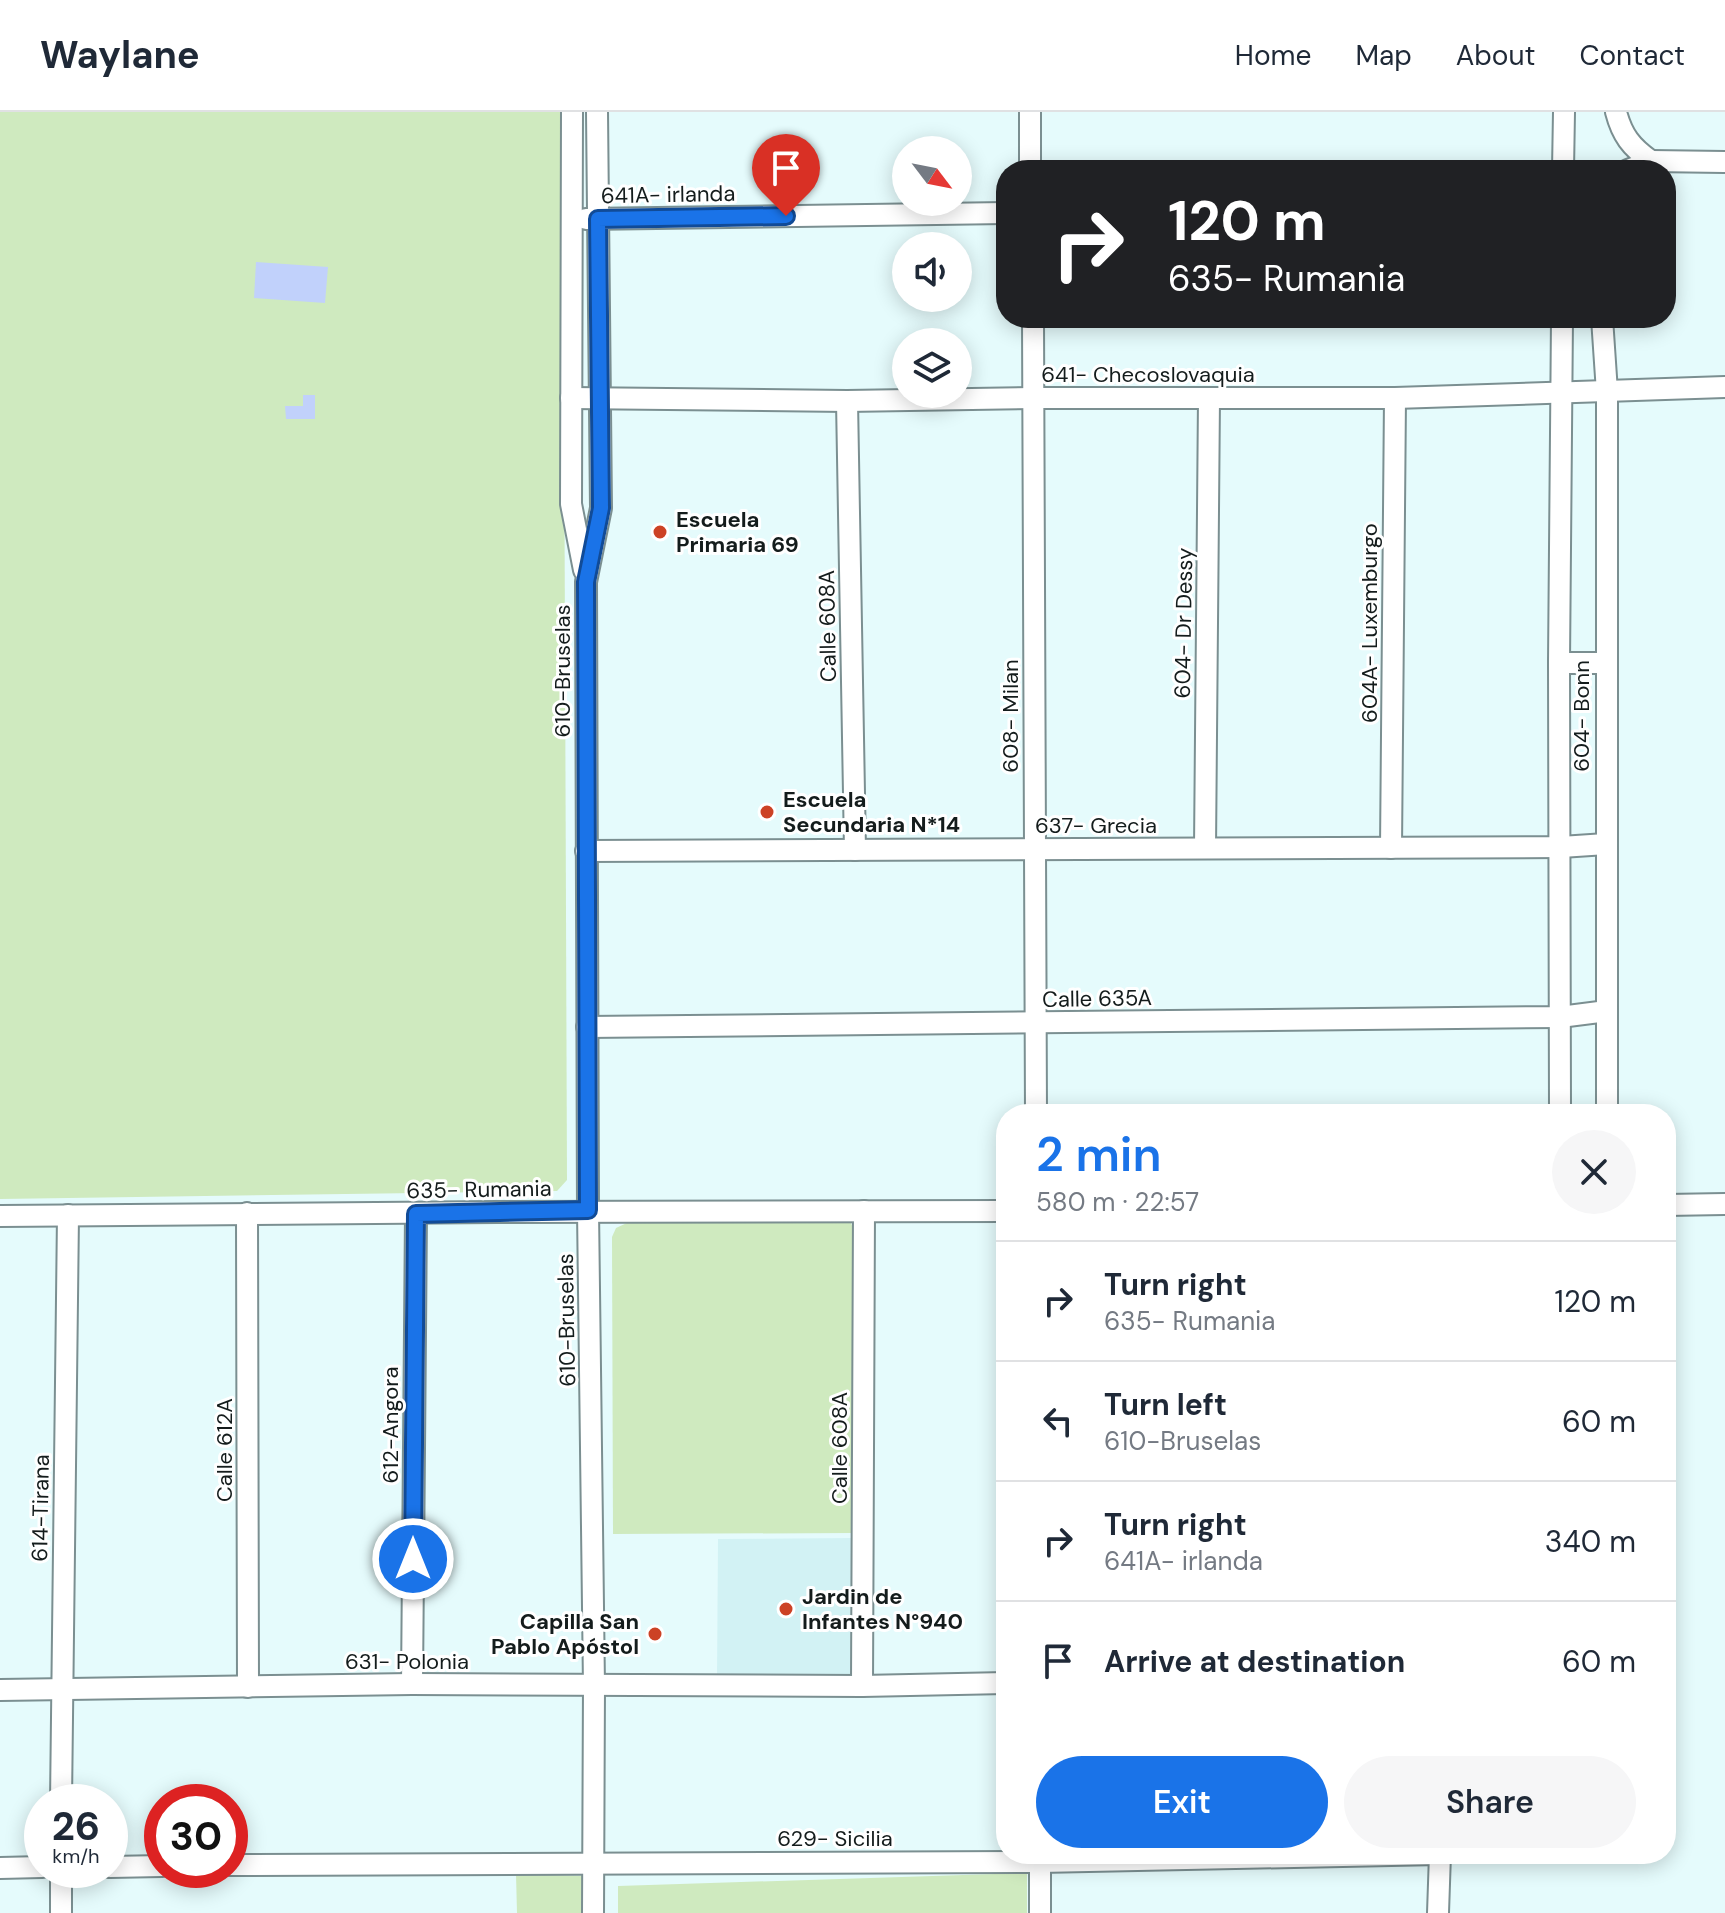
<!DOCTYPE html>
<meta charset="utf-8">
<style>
:root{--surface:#fff;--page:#f6f6f7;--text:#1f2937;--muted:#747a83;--line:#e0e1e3;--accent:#1a73e8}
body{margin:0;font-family:"DM Sans",sans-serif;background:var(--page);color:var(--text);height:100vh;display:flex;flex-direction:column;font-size:30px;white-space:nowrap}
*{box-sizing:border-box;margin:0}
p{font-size:26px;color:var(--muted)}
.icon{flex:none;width:44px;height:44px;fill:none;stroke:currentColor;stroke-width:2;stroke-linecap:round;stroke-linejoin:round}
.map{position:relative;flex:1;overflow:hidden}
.sheet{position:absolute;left:996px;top:992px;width:680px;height:760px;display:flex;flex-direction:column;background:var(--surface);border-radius:32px;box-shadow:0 4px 20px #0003}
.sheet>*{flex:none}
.top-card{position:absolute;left:996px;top:48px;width:680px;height:168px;border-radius:32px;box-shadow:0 4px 20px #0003;background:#202124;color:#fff;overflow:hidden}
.needle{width:52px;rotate:122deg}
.buttons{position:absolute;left:892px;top:24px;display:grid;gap:16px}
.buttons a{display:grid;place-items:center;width:80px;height:80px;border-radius:50%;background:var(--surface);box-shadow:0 4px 20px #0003;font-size:40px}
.speed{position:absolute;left:24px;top:1672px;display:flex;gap:16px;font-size:40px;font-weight:700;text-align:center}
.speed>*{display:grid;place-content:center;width:104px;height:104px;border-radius:50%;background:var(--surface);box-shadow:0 4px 20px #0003;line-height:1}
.speed small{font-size:20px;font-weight:400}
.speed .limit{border:12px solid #d22;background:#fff;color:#111}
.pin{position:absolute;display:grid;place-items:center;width:68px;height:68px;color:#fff;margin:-82px -34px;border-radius:50% 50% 50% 0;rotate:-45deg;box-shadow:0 0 8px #0007}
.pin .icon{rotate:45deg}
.me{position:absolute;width:88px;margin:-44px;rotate:0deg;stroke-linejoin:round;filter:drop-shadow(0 0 6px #0008)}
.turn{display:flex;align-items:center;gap:28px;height:168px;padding:0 40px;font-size:36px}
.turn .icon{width:104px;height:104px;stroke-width:2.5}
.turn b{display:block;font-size:56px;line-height:68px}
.round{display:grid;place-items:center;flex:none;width:84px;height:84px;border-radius:42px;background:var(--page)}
.headline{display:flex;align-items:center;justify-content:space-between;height:136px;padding:0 40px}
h1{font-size:48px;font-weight:600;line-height:60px;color:var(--accent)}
.action{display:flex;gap:16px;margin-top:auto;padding:16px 40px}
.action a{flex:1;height:92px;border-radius:48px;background:var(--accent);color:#fff;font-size:32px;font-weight:600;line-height:92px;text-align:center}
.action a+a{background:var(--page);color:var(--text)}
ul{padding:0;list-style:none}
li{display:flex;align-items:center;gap:24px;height:120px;padding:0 40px;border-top:2px solid var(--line)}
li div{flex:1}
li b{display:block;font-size:30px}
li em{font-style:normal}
header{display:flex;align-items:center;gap:48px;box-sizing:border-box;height:112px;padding:0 40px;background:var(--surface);border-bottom:2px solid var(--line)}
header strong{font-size:38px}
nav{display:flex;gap:44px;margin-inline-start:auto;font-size:28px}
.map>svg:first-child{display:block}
.built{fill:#d2f2f4}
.green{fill:#cfeabf}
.water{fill:#c1d1fb}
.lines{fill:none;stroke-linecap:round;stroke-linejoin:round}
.street-casing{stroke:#7b8f91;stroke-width:24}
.street{stroke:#fff;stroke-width:20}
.route-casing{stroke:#114b97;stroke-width:20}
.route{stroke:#1a73e8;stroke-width:14}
.poi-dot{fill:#cc4225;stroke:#fff;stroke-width:3}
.labels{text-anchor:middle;stroke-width:6;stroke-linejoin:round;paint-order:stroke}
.street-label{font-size:22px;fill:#141c1c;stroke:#fff}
.poi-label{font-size:22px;font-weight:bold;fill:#141c1c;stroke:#fff;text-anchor:start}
</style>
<header>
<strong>Waylane</strong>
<nav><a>Home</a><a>Map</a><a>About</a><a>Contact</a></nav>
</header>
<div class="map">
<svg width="1725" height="1801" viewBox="0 0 1725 1801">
<rect width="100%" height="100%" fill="#e5fbfc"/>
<polygon class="built" points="853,1426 853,1566 717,1566 718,1427"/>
<g class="green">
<polygon points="0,0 563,0 567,1068 557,1079 0,1087"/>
<polygon points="842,1106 851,1111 856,1124 854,1421 613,1422 612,1125 616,1116 629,1110"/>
<polygon points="1027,1761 1027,1801 618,1801 618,1774"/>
<polygon points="516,1762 585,1764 585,1801 517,1801"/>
</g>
<g class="water">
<polygon points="256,150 328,155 325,191 254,186"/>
<polygon points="303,283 315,283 315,307 286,307 285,294 303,294"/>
</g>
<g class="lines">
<g class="street-casing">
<g id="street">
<polyline points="572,0 571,392 584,458"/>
<polyline points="1030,0 1030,58"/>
<path d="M1616 0C1622 23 1631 35 1651 49"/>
<polyline points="1563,58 1564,0"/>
<polyline points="1628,58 1651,49 1725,50"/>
<polyline points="586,107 1006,101"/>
<polyline points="1033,206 1036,1002"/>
<polyline points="1602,206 1607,280 1607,1002"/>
<polyline points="571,286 847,289 1034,286 1395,286 1725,275"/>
<polyline points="847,289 855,738"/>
<polyline points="1559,551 1605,551"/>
<polyline points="1205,736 1209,286"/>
<polyline points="1391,736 1395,286"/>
<polyline points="586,739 1561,735 1606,732"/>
<polyline points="587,915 1560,905 1607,899"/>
<polyline points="1560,1002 1559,551 1562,206"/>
<polyline points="1666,1093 1725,1092"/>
<polyline points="247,1101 248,1575"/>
<path d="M0 1104C335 1101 671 1098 1006 1099"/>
<polyline points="412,1572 416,1102"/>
<polyline points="862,1574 864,1099"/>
<polyline points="0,1578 412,1572 862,1574 1006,1571"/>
<polyline points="61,1690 68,1103"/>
<polyline points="230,1753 1040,1750 1440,1742"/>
<polyline points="110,1755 162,1754"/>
<polyline points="0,1756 42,1755"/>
<polyline points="61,1801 61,1758"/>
<polyline points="593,1801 594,1574 588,1098 586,470 601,396 597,0"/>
<polyline points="1040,1801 1040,1742"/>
<polyline points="1438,1801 1440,1742"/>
</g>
</g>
<use href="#street" class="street"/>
</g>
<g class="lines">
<g class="route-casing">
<polyline id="route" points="413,1447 416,1102 588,1098 586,470 601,396 598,107 786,104"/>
</g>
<use href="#route" class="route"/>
</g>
<g class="poi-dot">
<circle cx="660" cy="420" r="8"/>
<circle cx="767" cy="700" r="8"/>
<circle cx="786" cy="1497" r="8"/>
<circle cx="655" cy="1522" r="8"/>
</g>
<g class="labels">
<g class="street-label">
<text transform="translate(668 82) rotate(-1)" y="8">641A- irlanda</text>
<text x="1148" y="270">641- Checoslovaquia</text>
<text transform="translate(1183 511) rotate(-89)" y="8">604- Dr Dessy</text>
<text transform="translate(1369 511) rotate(-90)" y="8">604A- Luxemburgo</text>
<text transform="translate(827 514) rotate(-91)" y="8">Calle 608A</text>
<text transform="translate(562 559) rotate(-90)" y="8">610-Bruselas</text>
<text transform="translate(1010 604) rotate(-90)" y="8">608- Milan</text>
<text transform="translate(1581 604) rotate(-90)" y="8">604- Bonn</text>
<text x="1096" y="721">637- Grecia</text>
<text transform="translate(1097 886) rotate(-1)" y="8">Calle 635A</text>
<text transform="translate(479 1077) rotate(-1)" y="8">635- Rumania</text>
<text transform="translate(566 1208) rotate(-91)" y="8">610-Bruselas</text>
<text transform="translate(390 1313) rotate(-90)" y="8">612-Angora</text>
<text transform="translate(839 1336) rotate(-90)" y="8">Calle 608A</text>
<text transform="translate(224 1338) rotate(-90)" y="8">Calle 612A</text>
<text transform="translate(40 1396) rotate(-89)" y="8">614-Tirana</text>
<text x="407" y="1557">631- Polonia</text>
<text x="835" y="1734">629- Sicilia</text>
</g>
<g class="poi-label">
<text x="676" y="415">Escuela<tspan x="676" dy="25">Primaria 69</tspan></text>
<text x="783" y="695">Escuela<tspan x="783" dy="25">Secundaria N*14</tspan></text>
<text x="802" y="1492">Jardin de<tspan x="802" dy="25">Infantes N°940</tspan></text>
<text x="639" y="1517" text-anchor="end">Capilla San<tspan x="639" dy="25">Pablo Apóstol</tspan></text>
</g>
</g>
</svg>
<div class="buttons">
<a><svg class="needle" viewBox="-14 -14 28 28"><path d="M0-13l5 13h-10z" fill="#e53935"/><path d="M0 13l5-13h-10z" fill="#747a83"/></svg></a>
<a><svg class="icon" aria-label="sound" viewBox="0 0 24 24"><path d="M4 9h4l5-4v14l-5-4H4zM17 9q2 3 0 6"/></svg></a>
<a><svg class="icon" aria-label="layers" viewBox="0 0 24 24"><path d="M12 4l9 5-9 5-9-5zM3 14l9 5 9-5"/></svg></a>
</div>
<div class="speed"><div>26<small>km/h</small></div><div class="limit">30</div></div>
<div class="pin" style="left:786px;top:104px;background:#d93025"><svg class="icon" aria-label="arrive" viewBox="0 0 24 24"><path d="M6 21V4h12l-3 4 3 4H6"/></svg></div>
<svg class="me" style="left:413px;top:1447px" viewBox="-20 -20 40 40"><circle r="17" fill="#1a73e8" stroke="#fff" stroke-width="3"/><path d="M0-11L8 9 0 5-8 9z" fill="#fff"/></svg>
<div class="top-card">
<div class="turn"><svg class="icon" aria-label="right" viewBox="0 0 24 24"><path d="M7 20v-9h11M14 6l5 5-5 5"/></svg><div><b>120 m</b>635- Rumania</div></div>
</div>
<section class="sheet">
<div class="headline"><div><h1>2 min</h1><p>580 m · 22:57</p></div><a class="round"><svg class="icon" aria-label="close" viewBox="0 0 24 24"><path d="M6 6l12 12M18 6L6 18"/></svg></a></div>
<ul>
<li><svg class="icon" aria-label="right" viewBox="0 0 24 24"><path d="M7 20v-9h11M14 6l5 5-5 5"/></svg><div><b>Turn right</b><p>635- Rumania</p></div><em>120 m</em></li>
<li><svg class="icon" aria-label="left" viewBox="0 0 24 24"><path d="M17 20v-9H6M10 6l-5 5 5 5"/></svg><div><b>Turn left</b><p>610-Bruselas</p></div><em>60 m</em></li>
<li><svg class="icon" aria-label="right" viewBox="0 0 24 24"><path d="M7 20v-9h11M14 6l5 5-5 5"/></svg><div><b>Turn right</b><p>641A- irlanda</p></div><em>340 m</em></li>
<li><svg class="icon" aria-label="arrive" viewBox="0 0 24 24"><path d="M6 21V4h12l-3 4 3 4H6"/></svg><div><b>Arrive at destination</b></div><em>60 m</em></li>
</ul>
<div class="action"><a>Exit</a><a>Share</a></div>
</section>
</div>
